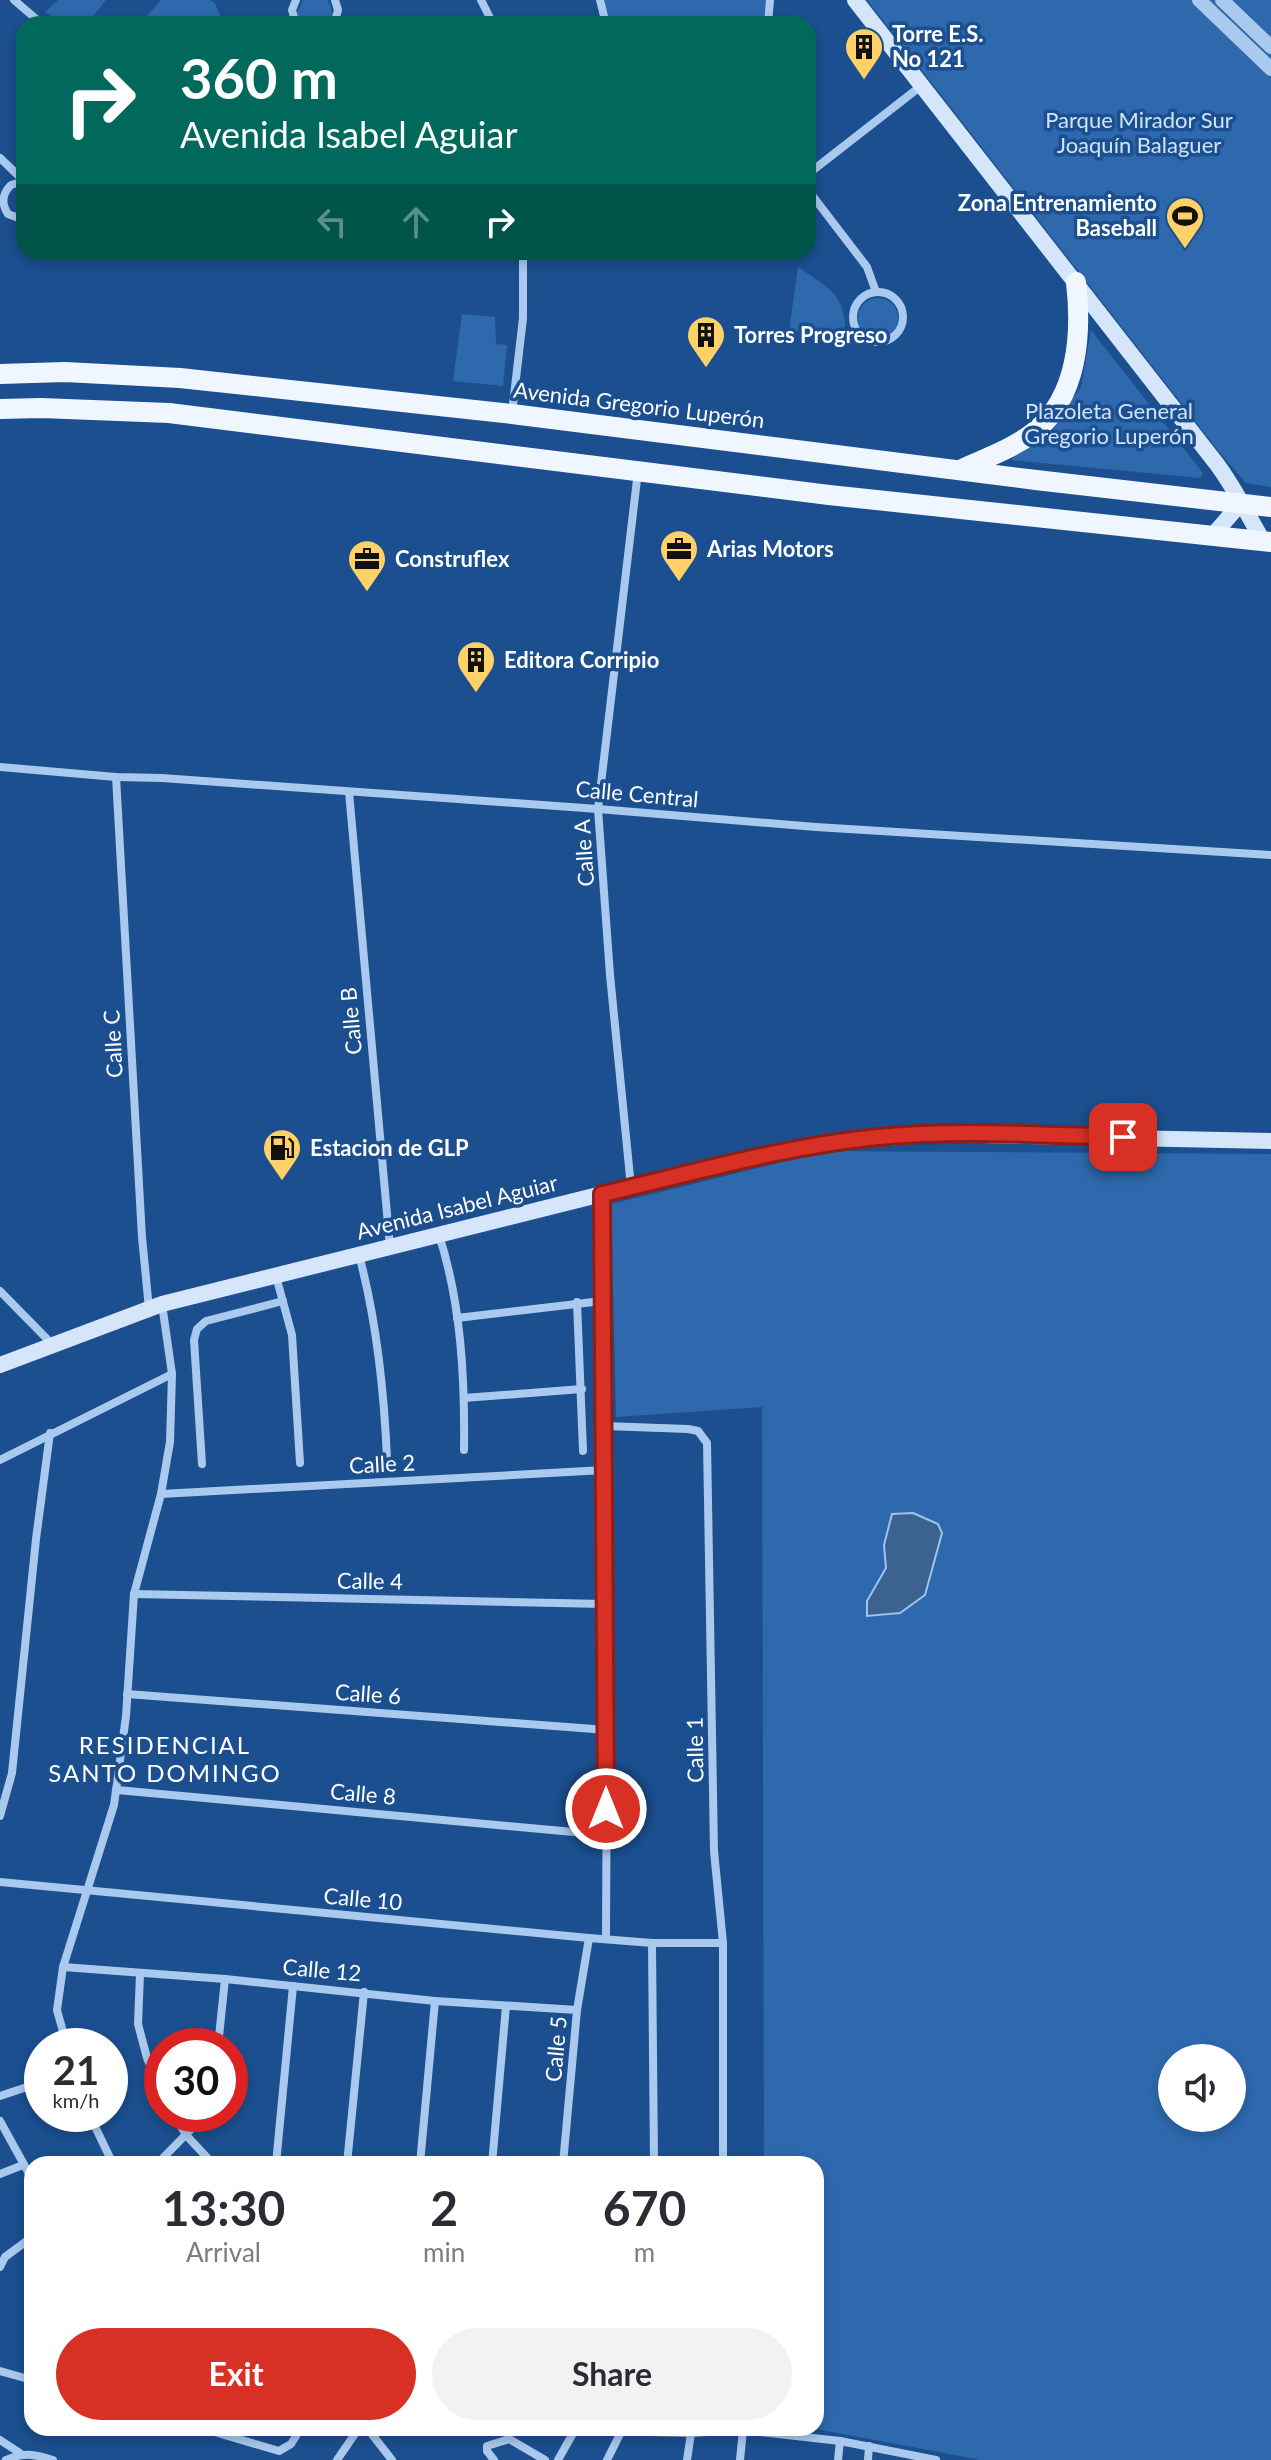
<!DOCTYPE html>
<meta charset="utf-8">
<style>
:root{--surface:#fff;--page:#f2f2f3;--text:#2b2b33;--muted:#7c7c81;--accent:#d93025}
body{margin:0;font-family:Lato,sans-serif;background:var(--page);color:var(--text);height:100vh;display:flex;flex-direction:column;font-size:30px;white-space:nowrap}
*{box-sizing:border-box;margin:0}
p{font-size:26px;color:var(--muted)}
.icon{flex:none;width:44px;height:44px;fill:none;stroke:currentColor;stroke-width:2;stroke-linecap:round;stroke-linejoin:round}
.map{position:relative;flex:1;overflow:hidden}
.sheet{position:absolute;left:24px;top:2156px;width:800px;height:280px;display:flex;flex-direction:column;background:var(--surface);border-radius:24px;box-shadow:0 4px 12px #0003}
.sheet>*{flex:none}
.hud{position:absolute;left:16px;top:16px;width:800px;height:244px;border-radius:24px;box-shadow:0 4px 12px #0003;background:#00695c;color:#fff;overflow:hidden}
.fabs{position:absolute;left:1158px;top:2044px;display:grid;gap:16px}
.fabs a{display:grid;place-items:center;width:88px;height:88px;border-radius:50%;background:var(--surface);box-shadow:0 4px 12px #0003;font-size:40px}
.speed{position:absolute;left:24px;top:2028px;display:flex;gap:16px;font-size:40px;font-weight:700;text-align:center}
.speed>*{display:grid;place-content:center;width:104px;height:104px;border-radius:50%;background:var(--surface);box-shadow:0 4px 12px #0003;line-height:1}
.speed small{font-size:20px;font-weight:400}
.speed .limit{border:12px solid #d22;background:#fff;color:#111}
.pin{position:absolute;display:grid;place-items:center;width:68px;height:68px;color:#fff;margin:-34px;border-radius:16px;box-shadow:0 4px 12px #0006}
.me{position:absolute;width:88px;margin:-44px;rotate:0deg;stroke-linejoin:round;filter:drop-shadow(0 0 6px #0008)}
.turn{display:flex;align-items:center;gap:28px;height:168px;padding:0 32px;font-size:36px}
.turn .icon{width:104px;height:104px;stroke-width:2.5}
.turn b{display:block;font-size:56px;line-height:68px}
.lanes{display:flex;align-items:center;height:76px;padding:0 32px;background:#0003;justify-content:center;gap:40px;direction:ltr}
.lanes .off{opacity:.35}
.eta{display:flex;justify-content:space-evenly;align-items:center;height:136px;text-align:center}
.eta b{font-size:48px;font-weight:700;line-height:56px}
.primary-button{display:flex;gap:16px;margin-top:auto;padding:16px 32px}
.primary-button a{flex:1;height:92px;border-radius:48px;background:var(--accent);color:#fff;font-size:32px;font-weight:700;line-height:92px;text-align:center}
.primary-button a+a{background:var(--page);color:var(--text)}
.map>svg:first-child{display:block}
.green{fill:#2e69ad;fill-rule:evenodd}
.water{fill:#3c6290;stroke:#9cc4f0;stroke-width:2}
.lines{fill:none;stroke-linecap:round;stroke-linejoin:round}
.minor{stroke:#a9c9ee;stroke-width:8}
.tertiary{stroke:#a9c9ee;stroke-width:14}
.secondary{stroke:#d6e6fa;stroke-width:16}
.primary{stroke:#f0f6ff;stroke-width:20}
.route-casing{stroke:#8d1f18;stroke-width:20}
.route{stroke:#d93025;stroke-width:14}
.labels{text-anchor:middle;stroke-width:7;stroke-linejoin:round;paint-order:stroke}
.poi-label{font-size:22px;font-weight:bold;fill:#fff;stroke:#1b4f8f;text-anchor:start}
.park-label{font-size:22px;fill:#cfe3fa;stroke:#1b4f8f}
.street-label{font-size:22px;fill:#fff;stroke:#1b4f8f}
.neighbourhood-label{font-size:24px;letter-spacing:2px;fill:#fff;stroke:#1b4f8f}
</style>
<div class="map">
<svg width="1271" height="2460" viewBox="0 0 1271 2460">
<rect width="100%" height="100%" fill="#1b4f8f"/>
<g class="green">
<polygon points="58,0 106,0 87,24 65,24 45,12"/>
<polygon points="161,0 210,0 215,3 223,24 140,24"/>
<path d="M303 0H327C333 7 334 17 327 24H302L297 13Z"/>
<polygon points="604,0 767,0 764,24 610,24"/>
<polygon points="867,0 1271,0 1271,487 1246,483 1220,453"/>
<path d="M798 267C829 288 847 295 845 336L789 331Z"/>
<circle cx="878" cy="318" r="20"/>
<polygon points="462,314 495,317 496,344 507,345 503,386 453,381"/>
<polygon points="1091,330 1203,473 1200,478 1011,460 1055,423 1081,387"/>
<path d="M827 1151 1271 1154V2460H981L811 2428H816V2164H764L762 1407 616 1417 611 1204ZM1172 2058H1232V2118H1172Z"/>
</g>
<polygon class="water" points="913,1513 938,1524 942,1533 925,1595 900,1613 867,1616 867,1601 886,1568 884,1545 892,1514"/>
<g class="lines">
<g class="minor">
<polyline points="14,0 42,24"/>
<polyline points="296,0 292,10 296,24"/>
<polyline points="481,0 493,24"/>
<polyline points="600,0 606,24"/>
<polyline points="334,24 338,10 335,0"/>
<polyline points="768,24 770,0"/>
<polyline points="0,158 24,181"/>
<polyline points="808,174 921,86"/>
<path d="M24 181 11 185C2 194 1 203 8 214L24 220"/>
<polyline points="808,190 867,267 876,292"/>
<circle cx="878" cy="317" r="25"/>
<polyline points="512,413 523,318 523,252"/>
<polyline points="0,767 116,777 162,778 598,809 816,827 1271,855"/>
<polyline points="116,777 142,1237 149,1309"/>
<polyline points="349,792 390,1247"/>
<polyline points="631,1187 610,975 598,809 638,471"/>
<polyline points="602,1195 607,1730 606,1939"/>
<path d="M439 1235C461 1303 465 1378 464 1450"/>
<path d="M359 1255C377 1322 384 1389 387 1459"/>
<polyline points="276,1276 292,1335 300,1463"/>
<polyline points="0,1291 52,1344"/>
<polyline points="577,1302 583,1451"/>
<polyline points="457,1318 602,1301"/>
<polyline points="464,1398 582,1389"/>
<polyline points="604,1426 688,1429 698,1431 707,1443 714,1851 723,1943 723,2164"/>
<polyline points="0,1460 172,1374"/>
<polyline points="202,1464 194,1340 197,1329 206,1321 283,1301"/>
<polyline points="161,1494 605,1470"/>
<polyline points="134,1594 604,1604"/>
<polyline points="127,1694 607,1730"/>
<polyline points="117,1790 606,1835"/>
<polyline points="0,1816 12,1773 36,1539 50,1433"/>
<polyline points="0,1882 589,1938 652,1943 723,1943"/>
<polyline points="652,1943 654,2164"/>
<polyline points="63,1967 225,1979 435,2001 577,2010"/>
<polyline points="140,1974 138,2024 147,2058 162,2094"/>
<polyline points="67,2046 57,2010 63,1967 114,1805 126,1716 134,1594 161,1494 170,1442 172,1374 162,1304"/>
<polyline points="218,2046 225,1979"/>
<polyline points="0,2096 42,2082"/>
<polyline points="89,2114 113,2164"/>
<polyline points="174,2114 186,2135 213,2164"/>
<polyline points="0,2121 32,2179"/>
<polyline points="157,2164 206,2114"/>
<polyline points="276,2164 293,1986"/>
<polyline points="347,2164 364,1992"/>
<polyline points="420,2164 435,2001"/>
<polyline points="492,2164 506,2006"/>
<polyline points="563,2164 577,2010 589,1938"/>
<polyline points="0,2174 23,2165"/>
<polyline points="0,2267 5,2257 32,2237"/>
<polyline points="0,2371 32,2380"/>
<polyline points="201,2428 279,2451 291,2444 301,2428"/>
<polyline points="367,2428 392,2460"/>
<polyline points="622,2428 650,2432 691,2433 743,2430 840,2441 936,2460"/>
<polyline points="0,2440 20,2453"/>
<path d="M6 2460C24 2452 34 2454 53 2460"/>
<polyline points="337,2460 359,2428"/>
<polyline points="494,2460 487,2451 487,2446 509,2439 545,2460"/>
<polyline points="558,2460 576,2428"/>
<polyline points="607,2460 623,2428"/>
<polyline points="687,2460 691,2433"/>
<polyline points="740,2460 743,2430"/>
<polyline points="838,2460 840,2441"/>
<polyline points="868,2460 869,2446"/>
</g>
<g class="tertiary">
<polyline points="1199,0 1271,69"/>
<polyline points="1222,0 1271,47"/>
</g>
<g class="secondary">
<path d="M855 0 1216 463C1235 488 1247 514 1263 541"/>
<polyline points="1213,535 1241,503"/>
<polyline points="0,1365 162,1304 602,1194 824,1143 934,1134 1271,1141"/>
</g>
<g class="primary">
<polyline points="0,374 65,372 180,378 512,414 1036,480 1271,507"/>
<polyline points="0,409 41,408 169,413 829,495 1271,542"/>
<path d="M962 469C986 458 1012 449 1034 432 1078 397 1082 334 1076 282"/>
</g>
</g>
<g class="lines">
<g class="route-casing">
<path id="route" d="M606 1809 602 1194C693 1173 785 1146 878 1137 959 1129 1042 1135 1123 1137"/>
</g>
<use href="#route" class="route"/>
</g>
<defs>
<g id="building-pin" transform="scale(2)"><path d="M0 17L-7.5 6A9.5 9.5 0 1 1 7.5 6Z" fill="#ffd166" stroke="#1b4f8f"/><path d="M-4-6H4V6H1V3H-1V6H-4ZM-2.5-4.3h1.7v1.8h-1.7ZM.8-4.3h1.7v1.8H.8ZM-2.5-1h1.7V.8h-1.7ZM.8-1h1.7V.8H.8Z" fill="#111"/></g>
<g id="stadium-pin" transform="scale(2)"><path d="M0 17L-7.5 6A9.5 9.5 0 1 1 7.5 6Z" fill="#ffd166" stroke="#1b4f8f"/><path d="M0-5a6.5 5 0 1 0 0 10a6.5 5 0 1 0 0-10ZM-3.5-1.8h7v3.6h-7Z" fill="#111"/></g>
<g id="office-pin" transform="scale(2)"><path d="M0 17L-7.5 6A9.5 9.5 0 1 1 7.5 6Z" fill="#ffd166" stroke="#1b4f8f"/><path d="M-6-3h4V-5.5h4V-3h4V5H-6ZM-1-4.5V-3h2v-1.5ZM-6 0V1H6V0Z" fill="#111"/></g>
<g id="fuel-pin" transform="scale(2)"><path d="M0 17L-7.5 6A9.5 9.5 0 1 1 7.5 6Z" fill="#ffd166" stroke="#1b4f8f"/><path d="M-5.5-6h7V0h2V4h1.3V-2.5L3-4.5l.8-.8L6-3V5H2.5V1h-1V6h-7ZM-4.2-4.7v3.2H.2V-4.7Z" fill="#111"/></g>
</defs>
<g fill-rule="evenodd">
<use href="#building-pin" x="864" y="47"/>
<use href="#stadium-pin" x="1185" y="216"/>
<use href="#building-pin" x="706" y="335"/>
<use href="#office-pin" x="679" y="549"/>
<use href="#office-pin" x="367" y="559"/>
<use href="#building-pin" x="476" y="660"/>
<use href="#fuel-pin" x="282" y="1148"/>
</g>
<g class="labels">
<g class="poi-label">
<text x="892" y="42">Torre E.S.<tspan x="892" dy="25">No 121</tspan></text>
<text x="1157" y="211" text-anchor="end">Zona Entrenamiento<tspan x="1157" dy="25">Baseball</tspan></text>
<text x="734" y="343">Torres Progreso</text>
<text x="707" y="557">Arias Motors</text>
<text x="395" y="567">Construflex</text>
<text x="504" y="668">Editora Corripio</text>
<text x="310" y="1156">Estacion de GLP</text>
</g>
<g class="park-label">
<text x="1139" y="128">Parque Mirador Sur<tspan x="1139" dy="25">Joaquín Balaguer</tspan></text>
<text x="1109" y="419">Plazoleta General<tspan x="1109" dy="25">Gregorio Luperón</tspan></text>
</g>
<g class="street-label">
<text transform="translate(639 405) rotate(7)" y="8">Avenida Gregorio Luperón</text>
<text transform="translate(637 794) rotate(5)" y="8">Calle Central</text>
<text transform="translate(584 853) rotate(-94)" y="8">Calle A</text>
<text transform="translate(351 1021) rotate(-95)" y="8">Calle B</text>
<text transform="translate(113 1044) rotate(-93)" y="8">Calle C</text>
<text transform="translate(457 1207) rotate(-14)" y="8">Avenida Isabel Aguiar</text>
<text transform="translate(382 1464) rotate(-3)" y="8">Calle 2</text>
<text transform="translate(370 1581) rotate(1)" y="8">Calle 4</text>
<text transform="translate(368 1694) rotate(4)" y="8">Calle 6</text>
<text transform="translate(695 1750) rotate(-91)" y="8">Calle 1</text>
<text transform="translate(363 1794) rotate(5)" y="8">Calle 8</text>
<text transform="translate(363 1899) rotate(5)" y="8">Calle 10</text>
<text transform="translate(322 1970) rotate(5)" y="8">Calle 12</text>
<text transform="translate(556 2049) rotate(-85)" y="8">Calle 5</text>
</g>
<g class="neighbourhood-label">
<text x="165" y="1754">RESIDENCIAL<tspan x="165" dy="28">SANTO DOMINGO</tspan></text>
</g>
</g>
</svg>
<div class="fabs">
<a><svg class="icon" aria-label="sound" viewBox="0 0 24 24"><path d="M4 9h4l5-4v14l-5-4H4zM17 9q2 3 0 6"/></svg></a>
</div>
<div class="speed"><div>21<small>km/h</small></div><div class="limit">30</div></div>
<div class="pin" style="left:1123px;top:1137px;background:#d93025"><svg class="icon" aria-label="arrive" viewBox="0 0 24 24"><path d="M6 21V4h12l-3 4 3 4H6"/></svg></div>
<svg class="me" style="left:606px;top:1809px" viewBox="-20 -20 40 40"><circle r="17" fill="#d93025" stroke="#fff" stroke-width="3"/><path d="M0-11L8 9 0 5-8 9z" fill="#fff"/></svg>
<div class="hud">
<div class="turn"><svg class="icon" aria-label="right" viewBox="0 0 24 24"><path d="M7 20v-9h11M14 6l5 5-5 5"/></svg><div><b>360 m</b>Avenida Isabel Aguiar</div></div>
<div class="lanes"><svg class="icon off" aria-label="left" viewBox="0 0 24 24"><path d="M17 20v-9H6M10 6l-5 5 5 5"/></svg><svg class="icon off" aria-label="ahead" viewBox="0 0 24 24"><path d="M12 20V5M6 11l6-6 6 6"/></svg><svg class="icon" aria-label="right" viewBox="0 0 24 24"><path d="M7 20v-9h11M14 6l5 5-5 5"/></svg></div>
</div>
<section class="sheet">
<div class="eta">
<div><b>13:30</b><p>Arrival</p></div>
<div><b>2</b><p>min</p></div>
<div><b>670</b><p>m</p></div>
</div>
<div class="primary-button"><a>Exit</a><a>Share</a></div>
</section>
</div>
